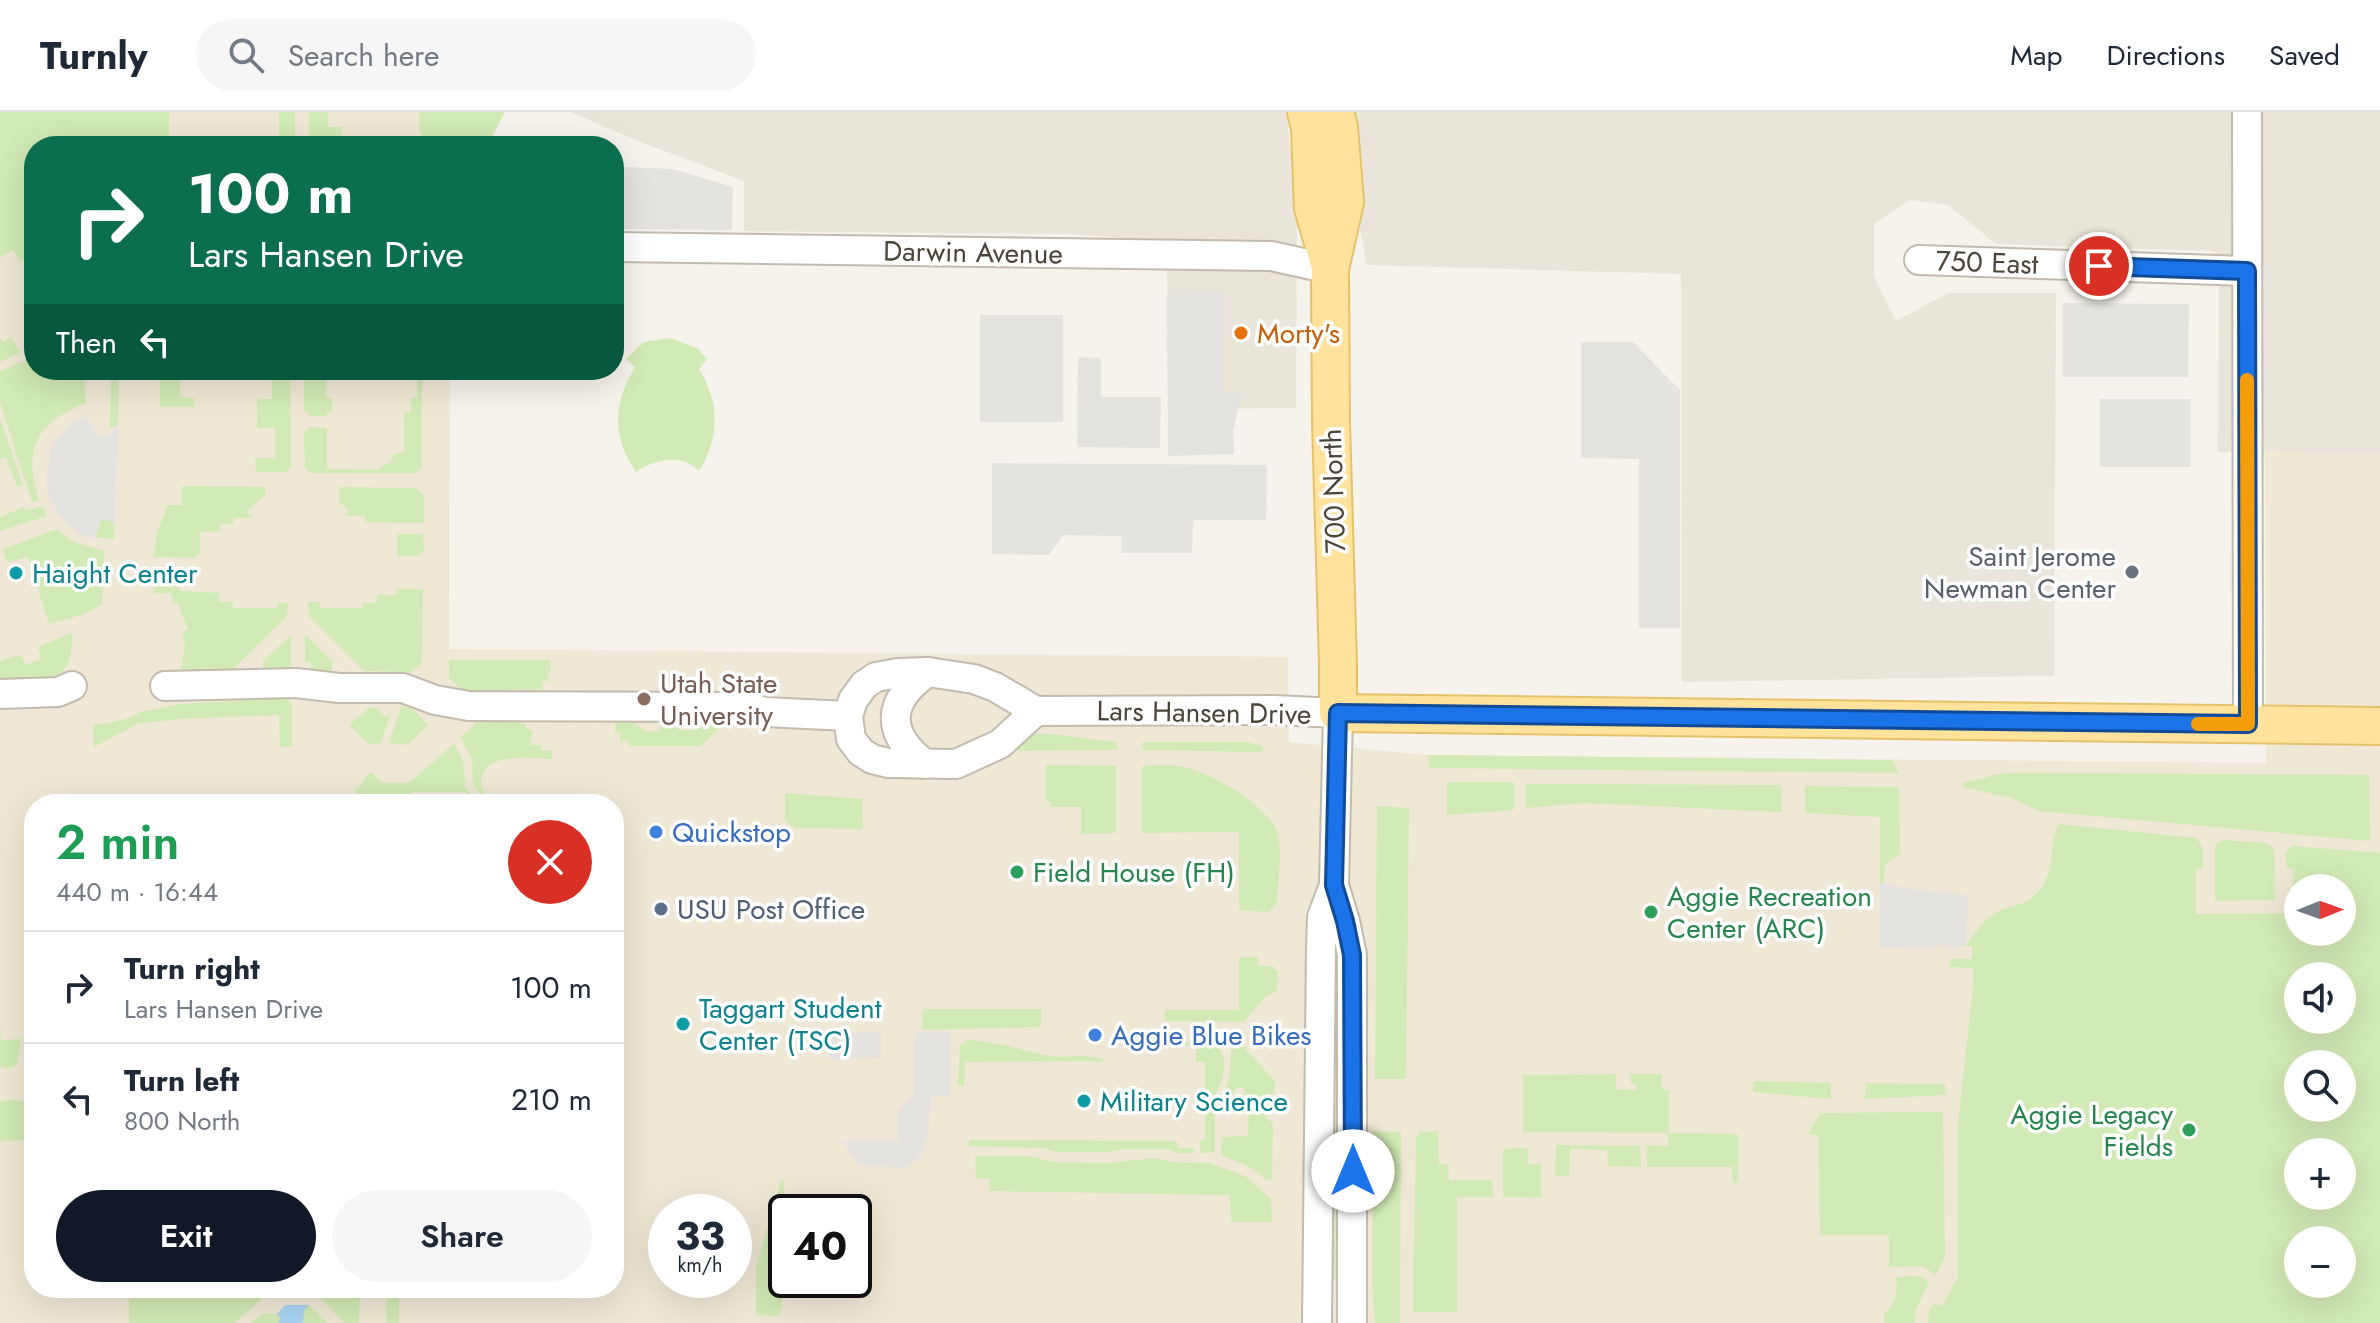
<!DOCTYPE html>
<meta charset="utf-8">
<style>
:root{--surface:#fff;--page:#f6f6f7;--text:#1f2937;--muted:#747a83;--line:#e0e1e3;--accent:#111827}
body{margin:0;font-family:Jost,sans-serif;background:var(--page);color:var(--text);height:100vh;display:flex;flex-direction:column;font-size:30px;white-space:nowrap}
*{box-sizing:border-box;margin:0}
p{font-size:26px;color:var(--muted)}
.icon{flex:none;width:44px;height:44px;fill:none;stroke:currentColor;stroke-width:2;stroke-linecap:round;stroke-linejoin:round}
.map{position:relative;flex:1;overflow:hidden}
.sheet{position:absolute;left:24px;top:682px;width:600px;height:504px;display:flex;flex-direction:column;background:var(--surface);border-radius:32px;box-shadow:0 8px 32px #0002}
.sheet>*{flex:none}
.top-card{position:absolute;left:24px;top:24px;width:600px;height:244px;border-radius:32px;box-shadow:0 8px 32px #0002;background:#0b6e4f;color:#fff;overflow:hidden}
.needle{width:52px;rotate:89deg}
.fabs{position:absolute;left:2284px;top:762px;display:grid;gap:16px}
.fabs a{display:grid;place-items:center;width:72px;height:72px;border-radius:50%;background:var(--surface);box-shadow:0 8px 32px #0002;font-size:40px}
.speed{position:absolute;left:648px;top:1082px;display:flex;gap:16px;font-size:40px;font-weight:700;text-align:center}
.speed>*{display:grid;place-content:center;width:104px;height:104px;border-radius:50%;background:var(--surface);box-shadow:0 8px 32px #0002;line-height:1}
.speed small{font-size:20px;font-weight:400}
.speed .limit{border:4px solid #111;border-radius:12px;background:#fff;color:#111}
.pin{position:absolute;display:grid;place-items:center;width:68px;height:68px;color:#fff;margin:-34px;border:4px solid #fff;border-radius:50%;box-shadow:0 2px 8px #0007}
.me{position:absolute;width:88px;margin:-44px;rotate:0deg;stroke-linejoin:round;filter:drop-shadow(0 0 6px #0008)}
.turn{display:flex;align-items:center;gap:28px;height:168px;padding:0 32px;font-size:36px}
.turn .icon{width:104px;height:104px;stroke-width:2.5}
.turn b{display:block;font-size:56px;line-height:68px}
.then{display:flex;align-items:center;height:76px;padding:0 32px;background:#0003;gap:16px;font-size:30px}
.round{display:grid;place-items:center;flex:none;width:84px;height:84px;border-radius:42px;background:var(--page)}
.summary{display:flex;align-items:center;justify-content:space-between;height:136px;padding:0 32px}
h1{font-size:48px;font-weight:600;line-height:60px;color:#1e9e55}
.action{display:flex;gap:16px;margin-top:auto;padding:16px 32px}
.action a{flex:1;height:92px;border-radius:48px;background:var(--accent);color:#fff;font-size:32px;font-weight:600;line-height:92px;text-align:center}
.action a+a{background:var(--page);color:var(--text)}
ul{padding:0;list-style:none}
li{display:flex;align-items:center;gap:24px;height:112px;padding:0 32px;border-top:2px solid var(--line)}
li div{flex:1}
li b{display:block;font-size:30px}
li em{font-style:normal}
header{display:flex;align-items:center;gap:48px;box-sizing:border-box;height:112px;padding:0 40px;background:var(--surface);border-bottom:2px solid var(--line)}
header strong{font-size:38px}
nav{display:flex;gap:44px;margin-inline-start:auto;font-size:28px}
.search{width:560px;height:72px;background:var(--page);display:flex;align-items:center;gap:20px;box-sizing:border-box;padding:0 28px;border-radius:44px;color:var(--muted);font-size:30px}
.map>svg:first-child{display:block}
.residential{fill:#eae5da}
.education{fill:#efe8d6;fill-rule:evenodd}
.green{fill:#d2eab5;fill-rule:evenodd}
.parking{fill:#e5e3e0}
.water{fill:#a9d4f2}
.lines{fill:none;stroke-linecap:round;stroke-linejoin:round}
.minor-casing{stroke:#c2bbae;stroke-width:32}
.major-casing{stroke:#e6c16a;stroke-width:40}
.minor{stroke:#fff;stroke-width:28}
.major{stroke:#ffe39c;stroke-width:36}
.route-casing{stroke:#114b97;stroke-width:20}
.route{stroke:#1a73e8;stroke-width:14}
.slow{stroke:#f59e0b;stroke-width:14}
.food-dot{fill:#e8710a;stroke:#fff;stroke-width:3}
.worship-dot{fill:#6b7280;stroke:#fff;stroke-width:3}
.culture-dot{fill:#0f9aa8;stroke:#fff;stroke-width:3}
.education-dot{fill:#8d6e63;stroke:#fff;stroke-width:3}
.shop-dot{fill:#3f7fe0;stroke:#fff;stroke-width:3}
.leisure-dot{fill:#2e9e5b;stroke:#fff;stroke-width:3}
.service-dot{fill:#5c6f8a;stroke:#fff;stroke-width:3}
.labels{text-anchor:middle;stroke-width:7;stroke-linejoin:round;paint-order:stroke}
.street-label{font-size:28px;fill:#4b4439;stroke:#fff}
.food-label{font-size:28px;fill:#c56008;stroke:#fff;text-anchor:start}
.worship-label{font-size:28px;fill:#5b616d;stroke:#fff;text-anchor:end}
.culture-label{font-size:28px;fill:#0d838f;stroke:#fff;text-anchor:start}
.education-label{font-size:28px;fill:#785e54;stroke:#fff;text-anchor:start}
.shop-label{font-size:28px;fill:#366cbe;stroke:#fff;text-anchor:start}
.leisure-label{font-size:28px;fill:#27864d;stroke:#fff;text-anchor:start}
.service-label{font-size:28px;fill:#4e5e75;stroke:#fff;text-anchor:start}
</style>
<header>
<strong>Turnly</strong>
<div class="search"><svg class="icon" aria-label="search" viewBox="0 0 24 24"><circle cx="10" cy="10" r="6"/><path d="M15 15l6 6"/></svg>Search here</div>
<nav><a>Map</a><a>Directions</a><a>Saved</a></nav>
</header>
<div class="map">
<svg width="2380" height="1211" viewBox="0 0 2380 1211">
<rect width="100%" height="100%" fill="#f6f3ec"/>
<g class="residential">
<polygon points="570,0 1286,0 1297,95 1296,296 1168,297 1167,129 1068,122 744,119 744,69 638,29"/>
<polygon points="1337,0 2380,0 2380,340 2218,340 2219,182 2215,139 1996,132 1948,93 1909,88 1874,112 1874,164 1896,209 1948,181 2056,181 2054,564 1682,570 1681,162 1367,153"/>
</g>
<path class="education" d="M0 0H505L487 34H34V258H450L449 537 1288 545 1289 630 1428 643 2266 651 2265 339 2380 340V1211H0ZM34 692H614V1176H34ZM2298 776H2342V820H2298ZM2298 864H2342V908H2298ZM2298 952H2342V996H2298ZM2298 1040H2342V1084H2298ZM666 1100H734V1168H666ZM786 1100H854V1168H786ZM2298 1128H2342V1172H2298Z"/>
<g class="green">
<polygon points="0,0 169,0 169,34 34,34 34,125 26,130 32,142 20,149 13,138 0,145"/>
<polygon points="279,0 295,0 295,34 274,34 274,32 279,31"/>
<polygon points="309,0 328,0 328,15 342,15 342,31 327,31 326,34 309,34"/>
<path d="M420 0H505L487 34C468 34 438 40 423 25 417 20 419 8 420 0Z"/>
<polygon points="11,225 20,241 0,250 0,226 3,230"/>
<path d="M670 226 697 236 707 247 699 257C720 291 720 326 699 359 683 341 654 347 636 360 612 325 613 291 635 255L626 247 644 230Z"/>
<path d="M34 245V258H84L86 291C36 311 23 336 39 388L32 390 0 290V259Z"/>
<polygon points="111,258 119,258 118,312 110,317"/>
<polygon points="163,258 180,258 180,285 194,286 194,295 160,295 160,266"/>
<polygon points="272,258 290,258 291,355 287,360 256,360 255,346 275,346 275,316 257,316 257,287 272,287"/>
<polygon points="304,258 326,258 326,285 332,286 332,300 327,300 327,304 310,304 304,297"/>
<polygon points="417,258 422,258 422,356 415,361 310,361 305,355 304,320 310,315 327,316 327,357 378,358 379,355 391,350 394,342 404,341 404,300 411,300 411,286 417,285"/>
<polygon points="0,306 22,370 23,373 17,375 6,345 0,347"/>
<polygon points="182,374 265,375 265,383 246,400 253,406 234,406 233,412 220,412 220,419 200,420 200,442 197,442 196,446 153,445 157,420 168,393 182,393"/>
<polygon points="339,375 416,376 424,383 424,411 365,410 365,404 345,404 349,400 339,389"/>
<polygon points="42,394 47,404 0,419 0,405 24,395 25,399"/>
<polygon points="105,406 114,412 114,427 96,425 101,408"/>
<path d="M57 417 72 429 104 439 102 492C86 504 68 506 49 512L28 445 7 450 3 437Z"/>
<polygon points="397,422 423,422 424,438 417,444 397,444"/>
<polygon points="152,470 169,470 183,479 219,481 219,490 233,490 233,496 278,496 278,491 289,491 286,505 232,558 181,558 185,533 182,520 188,517 178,491 173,490 171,481 155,481"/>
<polygon points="397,477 423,477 422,551 412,560 364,559 309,504 308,490 320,490 320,496 363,496 363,491 377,491 377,483 397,483"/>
<path d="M71 521C74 528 72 532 71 540 67 576 27 568 0 567V549L16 544 22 545 25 553 41 547 38 535Z"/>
<polygon points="291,523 291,557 263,557 263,549"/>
<polygon points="305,523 332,549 332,559 311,559 311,550 305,550"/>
<polygon points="449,548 551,548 550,561 548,562 548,569 542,569 543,577 464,579 449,566"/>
<polygon points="286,586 292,593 292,634 280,635 279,603 181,607 139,611 94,635 93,613 105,612 129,606 141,600 181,592"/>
<polygon points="370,595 376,596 386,605 391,601 380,632 369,632 349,613"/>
<polygon points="401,595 412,596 428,613 408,633 389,631"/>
<path d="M480 606 520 607V611L526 612V617L532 618 531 633H541V638L552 639V647C532 647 484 638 481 669 481 681 490 687 499 692H487L473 673 472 647 461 626Z"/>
<polygon points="619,607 631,607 644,619 658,619 670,608 681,618 697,618 708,608 719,608 723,612 701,634 629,634 627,628 620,631 620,621 615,621 615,612 619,612"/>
<path d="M1035 622C1063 621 1089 628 1116 630L1117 638 1009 639 1021 627Z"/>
<polygon points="1142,630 1247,630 1263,634 1262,640 1143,638"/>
<polygon points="454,632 463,648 465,674 476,692 466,692 465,680 411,680 410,692 366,692 354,680 371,660 382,671 409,671"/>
<polygon points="1428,643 1892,648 1899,661 1429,656"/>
<polygon points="1046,653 1116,654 1116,721 1081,722 1081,695 1050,695 1050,690 1046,689"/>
<path d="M1142 654C1154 654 1167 652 1179 654 1209 659 1269 692 1278 723 1282 738 1278 775 1277 791L1269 800 1239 798V720L1142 721Z"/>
<polygon points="2013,661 2369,663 2370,729 2039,699 2011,686 1963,675 1963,671 1999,662"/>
<polygon points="1447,670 1514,670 1514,698 1447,703"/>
<polygon points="1526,672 1781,673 1782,700 1585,691 1526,696"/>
<polygon points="1805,674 1899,675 1900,742 1885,752 1884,772 1880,771 1880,705 1805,701"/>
<polygon points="785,681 862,687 863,717 795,716 785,709"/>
<polygon points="1377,694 1409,696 1406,967 1375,967"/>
<path d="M2059 712 2196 726 2202 734 2203 757H2196V802L2293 801V757H2287L2285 742 2292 734 2380 741V1211H1928L1929 1199 1934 1191 1942 1194 1958 1165V1011L1974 868 1973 856 1950 855V847H1972V834H1966C1972 823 1988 804 1999 799 2017 791 2027 795 2041 776 2056 756 2048 733 2059 712ZM2298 776H2342V820H2298ZM2298 864H2342V908H2298ZM2298 952H2342V996H2298ZM2342 1040V1084H2298V1040ZM2298 1128H2342V1172H2298Z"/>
<polygon points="2224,728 2267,731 2274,737 2275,788 2215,789 2215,737 2217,731"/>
<polygon points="1239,845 1258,845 1258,854 1274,854 1274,858 1278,858 1277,878 1263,887 1244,910 1165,909 1165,898 1239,898"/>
<polygon points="1330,893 1348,893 1345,1168 1327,1168"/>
<polygon points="923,897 1041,897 1041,915 924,918 922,916"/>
<polygon points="0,916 1,928 21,927 17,953 10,956 0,955"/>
<path d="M969 928C996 930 1019 937 1044 943 1065 948 1087 939 1107 949L965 950 964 975 958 973 960 933Z"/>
<path d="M1210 929C1232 940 1224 967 1215 985H1205V950H1196V933H1165L1164 930Z"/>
<polygon points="1231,933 1243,934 1275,969 1274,981 1269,986 1245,985 1244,976 1235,976 1234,986 1222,985 1230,963"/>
<polygon points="1616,962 1616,977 1636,978 1636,972 1631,972 1630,962 1662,962 1661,977 1669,978 1669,1021 1738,1022 1738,1070 1733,1071 1732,1055 1647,1055 1647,1033 1668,1034 1668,1021 1523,1020 1523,963"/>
<polygon points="1754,969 1831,971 1831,987 1753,980"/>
<polygon points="1866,971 1945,972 1946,983 1865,987"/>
<polygon points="12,987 34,992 34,1028 0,1029 0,990"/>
<polygon points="1205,997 1215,997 1215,1040 1200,1041 1200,1029 1205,1028"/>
<polygon points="1249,998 1266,999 1267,1007 1273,1011 1272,1067 1266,1068 1252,1056 1221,1043 1222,1025 1248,1024"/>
<polygon points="1943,1000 1945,1144 1936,1163 1922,1154 1889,1155 1889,1123 1820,1123 1818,1023 1808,1022 1820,1001"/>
<polygon points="1373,1019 1401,1020 1400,1211 1375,1211 1372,1165"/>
<polygon points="1438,1019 1439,1052 1448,1052 1449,1068 1492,1068 1493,1085 1457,1085 1457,1200 1413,1200 1416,1024 1419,1024 1419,1020"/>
<polygon points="969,1028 1177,1029 1178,1036 1194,1036 1193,1041 1178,1041 1167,1037 1125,1037 1106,1040 1057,1040 1043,1036 969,1034"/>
<polygon points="1556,1033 1640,1034 1641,1055 1608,1054 1607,1038 1570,1037 1569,1064 1555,1063"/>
<polygon points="1528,1036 1528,1052 1541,1052 1541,1086 1503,1085 1503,1037"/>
<polygon points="975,1044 1028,1044 1054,1050 1107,1051 1155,1046 1173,1050 1209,1051 1245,1064 1271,1087 1272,1110 1231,1110 1230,1083 989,1079 990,1067 976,1066"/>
<polygon points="781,1068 784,1070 782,1195 780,1195 780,1204 756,1203 756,1156"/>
<path d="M1920 1164 1929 1170 1916 1197 1914 1211H1884V1201C1897 1193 1896 1179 1897 1165Z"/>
<polygon points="129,1176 255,1176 264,1184 235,1211 129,1211"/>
<polygon points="319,1176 360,1176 359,1211 344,1211 319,1185"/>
<rect x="386" y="1176" width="13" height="35"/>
<polygon points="285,1193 309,1193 328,1211 251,1211 262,1201 277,1202"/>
</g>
<g class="parking">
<polygon points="524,24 608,27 608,34 524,34"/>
<polygon points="614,50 623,55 673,57 733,75 732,118 614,117"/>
<polygon points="1221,181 1222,280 1241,282 1233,320 1234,342 1168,344 1167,182"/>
<polygon points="2063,191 2189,192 2188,265 2063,265"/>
<rect x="980" y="203" width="83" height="107"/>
<polygon points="1581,230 1633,230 1680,278 1680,516 1639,516 1639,347 1581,346"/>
<polygon points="1078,245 1101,246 1101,285 1161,285 1160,336 1077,335"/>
<rect x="2100" y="287" width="90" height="68"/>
<polygon points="87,304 95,322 100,325 109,324 118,312 114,412 105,406 101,408 94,427 78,421 58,402 49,384 46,368 52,333 73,311"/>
<polygon points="992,351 1267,353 1266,408 1193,408 1192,441 1122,441 1122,424 1063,423 1049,443 992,442"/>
<polygon points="1880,771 1930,780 1968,783 1966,834 1880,836"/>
<polygon points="881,920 881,946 829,947 828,921"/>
<polygon points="915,921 950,921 949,984 931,984 928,1025 917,1048 904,1056 859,1052 842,1029 898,1029 898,1001 914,981"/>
</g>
<polygon class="water" points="285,1193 309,1193 304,1199 303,1211 278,1211 281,1207 277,1202"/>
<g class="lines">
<g class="minor-casing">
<g id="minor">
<polyline points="2247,0 2248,612"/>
<polyline points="614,135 1271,144 1330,157"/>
<polyline points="1919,148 2247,159"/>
<polyline points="165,574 296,571 339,576 403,576 435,588 469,594 748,595 765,600 848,604"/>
<polyline points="0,582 58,580 72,574"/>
<polyline points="1036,599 1000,632 956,652 888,651 872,647 861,640 851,627 848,604 853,588 864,573 876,565 898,561 928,560 974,567 995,575 1036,599 1274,598 1338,601 1334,773 1345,809 1352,843 1352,1211"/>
<path d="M925 652C885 621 886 589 928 560"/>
<polyline points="1317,1211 1321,835 1322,805 1334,773"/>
</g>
</g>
<g class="major-casing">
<g id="major">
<polyline points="1306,0 1310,16 1313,96 1329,151"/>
<polyline points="1335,0 1339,15 1345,90 1330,157 1331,310 1338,552 1338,601 2380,614"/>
</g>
</g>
<use href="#minor" class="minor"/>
<use href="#major" class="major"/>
</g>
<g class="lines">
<g class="route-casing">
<polyline id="route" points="1353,1059 1352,843 1345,809 1334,773 1338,601 2248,612 2247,159 2099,154"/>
</g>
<use href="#route" class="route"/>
<polyline class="slow" points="2198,612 2248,612 2247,268"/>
</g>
<circle class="food-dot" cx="1241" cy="221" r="8"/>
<circle class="worship-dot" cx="2132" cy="460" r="8"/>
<g class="culture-dot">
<circle cx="16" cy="461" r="8"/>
<circle cx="683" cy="912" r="8"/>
<circle cx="1084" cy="989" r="8"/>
</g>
<circle class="education-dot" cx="644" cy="587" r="8"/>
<g class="shop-dot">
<circle cx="656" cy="720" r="8"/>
<circle cx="1095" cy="923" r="8"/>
</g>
<g class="leisure-dot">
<circle cx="1017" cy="760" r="8"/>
<circle cx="1651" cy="800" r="8"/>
<circle cx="2189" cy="1018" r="8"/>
</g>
<circle class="service-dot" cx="661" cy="797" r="8"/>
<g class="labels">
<g class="street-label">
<text transform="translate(973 140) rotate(1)" y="10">Darwin Avenue</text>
<text transform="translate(1987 150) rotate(2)" y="10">750 East</text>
<text transform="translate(1333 379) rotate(-92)" y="10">700 North</text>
<text transform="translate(1204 600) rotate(1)" y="10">Lars Hansen Drive</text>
</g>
<g class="food-label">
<text x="1257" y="231">Morty's</text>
</g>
<g class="worship-label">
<text x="2116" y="454">Saint Jerome<tspan x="2116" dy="32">Newman Center</tspan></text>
</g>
<g class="culture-label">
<text x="32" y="471">Haight Center</text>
<text x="699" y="906">Taggart Student<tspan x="699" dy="32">Center (TSC)</tspan></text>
<text x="1100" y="999">Military Science</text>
</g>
<g class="education-label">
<text x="660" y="581">Utah State<tspan x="660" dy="32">University</tspan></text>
</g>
<g class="shop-label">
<text x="672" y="730">Quickstop</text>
<text x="1111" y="933">Aggie Blue Bikes</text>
</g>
<g class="leisure-label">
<text x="1033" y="770">Field House (FH)</text>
<text x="1667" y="794">Aggie Recreation<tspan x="1667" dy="32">Center (ARC)</tspan></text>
<text x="2173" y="1012" text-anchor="end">Aggie Legacy<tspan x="2173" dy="32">Fields</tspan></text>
</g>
<g class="service-label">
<text x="677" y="807">USU Post Office</text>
</g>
</g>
</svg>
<div class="fabs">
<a><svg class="needle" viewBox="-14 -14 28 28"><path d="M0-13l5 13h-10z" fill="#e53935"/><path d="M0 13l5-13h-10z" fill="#747a83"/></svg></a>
<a><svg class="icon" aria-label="sound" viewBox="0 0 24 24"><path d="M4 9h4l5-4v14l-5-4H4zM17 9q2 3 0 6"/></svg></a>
<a><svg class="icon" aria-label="search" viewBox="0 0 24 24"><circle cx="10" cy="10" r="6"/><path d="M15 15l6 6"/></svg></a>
<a>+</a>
<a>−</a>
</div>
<div class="speed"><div>33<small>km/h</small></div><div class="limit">40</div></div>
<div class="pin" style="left:2099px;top:154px;background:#d93025"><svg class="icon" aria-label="arrive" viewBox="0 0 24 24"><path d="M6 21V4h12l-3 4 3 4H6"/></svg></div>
<svg class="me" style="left:1353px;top:1059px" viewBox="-20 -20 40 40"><circle r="19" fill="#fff"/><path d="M0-13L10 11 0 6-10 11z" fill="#1a73e8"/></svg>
<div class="top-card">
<div class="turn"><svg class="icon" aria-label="right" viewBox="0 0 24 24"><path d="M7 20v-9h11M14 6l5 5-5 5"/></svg><div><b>100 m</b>Lars Hansen Drive</div></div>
<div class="then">Then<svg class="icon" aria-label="left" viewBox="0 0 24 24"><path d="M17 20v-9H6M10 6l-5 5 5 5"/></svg></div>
</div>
<section class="sheet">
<div class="summary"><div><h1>2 min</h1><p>440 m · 16:44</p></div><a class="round" style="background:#d93025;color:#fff"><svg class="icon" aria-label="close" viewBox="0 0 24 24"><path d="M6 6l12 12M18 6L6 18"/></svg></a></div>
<ul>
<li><svg class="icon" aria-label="right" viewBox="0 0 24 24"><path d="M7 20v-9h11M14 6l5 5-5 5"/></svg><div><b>Turn right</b><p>Lars Hansen Drive</p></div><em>100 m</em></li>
<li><svg class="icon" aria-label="left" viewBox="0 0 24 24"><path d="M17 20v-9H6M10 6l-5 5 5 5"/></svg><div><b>Turn left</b><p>800 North</p></div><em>210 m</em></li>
</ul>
<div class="action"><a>Exit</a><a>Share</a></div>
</section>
</div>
